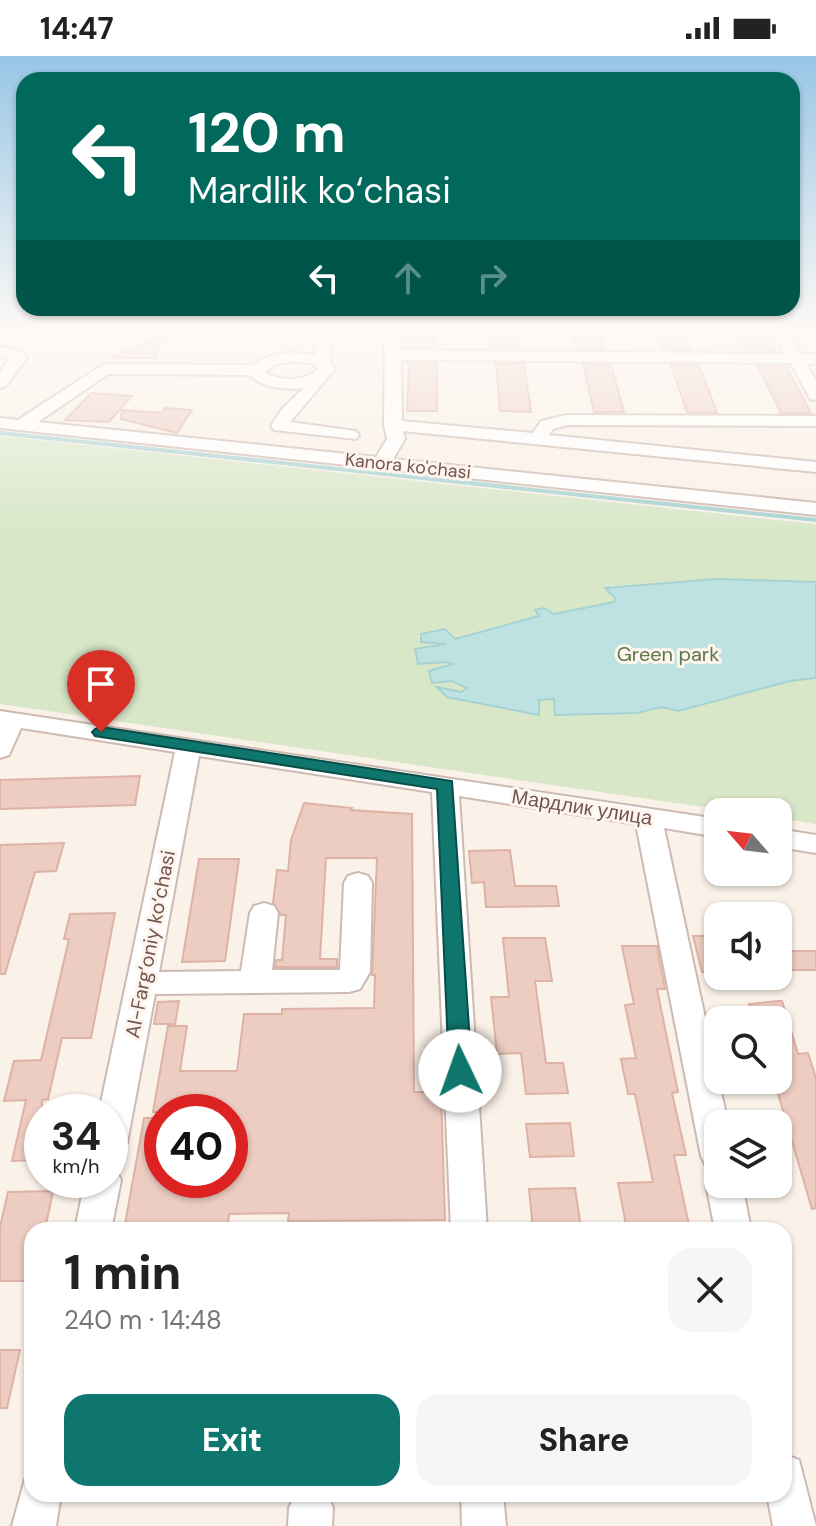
<!DOCTYPE html>
<meta charset="utf-8">
<style>
:root{--surface:#fff;--page:#f6f6f6;--text:#222;--muted:#767676;--accent:#0f766e}
body{margin:0;font-family:"DM Sans",sans-serif;background:var(--page);color:var(--text);height:100vh;display:flex;flex-direction:column;font-size:30px;white-space:nowrap}
*{box-sizing:border-box;margin:0}
p{font-size:26px;color:var(--muted)}
.icon{flex:none;width:44px;height:44px;fill:none;stroke:currentColor;stroke-width:2;stroke-linecap:round;stroke-linejoin:round}
.map{position:relative;flex:1;overflow:hidden}
.details{position:absolute;left:24px;top:1166px;width:768px;height:280px;display:flex;flex-direction:column;background:var(--surface);border-radius:24px;box-shadow:0 2px 6px #0004}
.details>*{flex:none}
.banner{position:absolute;left:16px;top:16px;width:784px;height:244px;border-radius:24px;box-shadow:0 2px 6px #0004;background:#00695c;color:#fff;overflow:hidden}
.needle{width:52px;rotate:298deg}
.controls{position:absolute;left:704px;top:742px;display:grid;gap:16px}
.controls a{display:grid;place-items:center;width:88px;height:88px;border-radius:16px;background:var(--surface);box-shadow:0 2px 6px #0004;font-size:40px}
.speed{position:absolute;left:24px;top:1038px;display:flex;gap:16px;font-size:40px;font-weight:700;text-align:center}
.speed>*{display:grid;place-content:center;width:104px;height:104px;border-radius:50%;background:var(--surface);box-shadow:0 2px 6px #0004;line-height:1}
.speed small{font-size:20px;font-weight:400}
.speed .limit{border:12px solid #d22;background:#fff;color:#111}
.pin{position:absolute;display:grid;place-items:center;width:68px;height:68px;color:#fff;margin:-82px -34px;border-radius:50% 50% 50% 0;rotate:-45deg;box-shadow:0 0 8px #0007}
.pin .icon{rotate:45deg}
.me{position:absolute;width:88px;margin:-44px;rotate:357deg;stroke-linejoin:round;filter:drop-shadow(0 0 6px #0008)}
.turn{display:flex;align-items:center;gap:28px;height:168px;padding:0 40px;font-size:36px}
.turn .icon{width:104px;height:104px;stroke-width:2.5}
.turn b{display:block;font-size:56px;line-height:68px}
.lanes{display:flex;align-items:center;height:76px;padding:0 40px;background:#0003;justify-content:center;gap:40px;direction:ltr}
.lanes .off{opacity:.35}
.round{display:grid;place-items:center;flex:none;width:84px;height:84px;border-radius:24px;background:var(--page)}
.head{display:flex;align-items:center;justify-content:space-between;height:136px;padding:0 40px}
h1{font-size:48px;font-weight:800;line-height:60px}
.action{display:flex;gap:16px;margin-top:auto;padding:16px 40px}
.action a{flex:1;height:92px;border-radius:24px;background:var(--accent);color:#fff;font-size:32px;font-weight:800;line-height:92px;text-align:center}
.action a+a{background:var(--page);color:var(--text)}
.status{display:flex;justify-content:space-between;align-items:center;height:56px;padding:0 40px;background:var(--surface);direction:ltr}
.status svg{height:22px;fill:currentColor}
.map>svg:first-child{display:block}
.green{fill:#d8e7c8}
.water{fill:#bee2e2;stroke:#a6d2d3;stroke-width:2}
.lines{fill:none;stroke-linecap:round;stroke-linejoin:round}
.stream{stroke:#a6d2d3;stroke-width:4}
.building{fill:#edcdc2;stroke:#deb2a4;stroke-width:2}
.minor-casing{stroke:#cdbab2;stroke-width:4}
.minor{fill:#fff;fill-rule:evenodd}
.route{fill:#0f766e;stroke:#0a4d48;stroke-width:2}
.labels{text-anchor:middle;stroke-width:6;stroke-linejoin:round;paint-order:stroke}
.far-street-label{font-size:18px;fill:#72564f;stroke:#fdf5ee}
.park-label{font-size:20px;fill:#5c7648;stroke:#fdf5ee}
.street-label{font-size:20px;fill:#72564f;stroke:#fdf5ee}
</style>
<div class="status"><b>14:47</b><svg viewBox="0 0 49 12"><path d="M0 12V9h3v3zM5 12V6h3v6zM10 12V3h3v9zM15 12V0h3v12zM26 1h20v11H26zM47 4h2v5h-2z"/></svg></div>
<div class="map">
<svg width="816" height="1470" viewBox="0 0 816 1470">
<rect width="100%" height="100%" fill="#faf1e8"/>
<polygon class="green" points="0,380 816,468 816,768 778,762 778,756 737,756 0,648"/>
<polygon class="water" points="717,523 816,526 816,622 790,625 678,655 661,651 637,657 555,659 554,643 539,644 539,659 447,641 437,631 461,636 467,632 452,625 432,627 429,615 453,608 447,606 418,608 415,593 446,588 421,586 421,578 445,573 455,583 539,560 535,554 544,552 554,558 614,546 616,543 605,532"/>
<g class="lines">
<polyline class="stream" points="0,377 816,464"/>
</g>
<g class="building">
<polygon points="407,276 434,276 434,291 406,291"/>
<polygon points="490,276 517,276 519,292 491,292"/>
<polygon points="572,276 600,276 604,293 576,293"/>
<polygon points="657,276 684,276 689,294 662,293"/>
<polygon points="739,276 765,276 775,295 747,294"/>
<polygon points="163,280 155,302 111,302 111,301"/>
<polygon points="409,307 437,307 437,355 407,355"/>
<polygon points="496,308 524,308 531,356 500,355"/>
<polygon points="583,308 611,309 624,356 594,356"/>
<polygon points="671,309 699,309 717,357 687,356"/>
<polygon points="758,310 786,310 811,357 781,357"/>
<polygon points="91,337 132,340 109,366 65,364"/>
<polygon points="165,352 192,354 177,377 121,363 122,354 162,357"/>
<polygon points="140,720 135,749 0,753 0,724"/>
<polygon points="304,747 352,752 351,754 412,758 414,1036 441,1036 445,1164 288,1165 289,1157 229,1158 227,1174 124,1174 144,1062 162,1062 162,1124 230,1124 230,1056 153,1056 168,970 187,970 180,1015 237,1015 244,958 282,958 282,953 374,952 375,919 372,919 377,802 326,802 320,903 337,903 337,911 275,911 276,904 282,904 286,859 281,859 273,847 277,814 288,815 291,784"/>
<polygon points="64,787 56,815 35,816 5,918 0,918 0,789"/>
<polygon points="510,794 515,830 556,830 559,850 486,851 484,826 472,827 469,795"/>
<polygon points="199,803 239,803 225,905 182,906"/>
<polygon points="115,857 91,982 62,982 48,1043 42,1044 42,1104 12,1105 26,1044 4,1045 14,1005 41,1004 69,883 64,883 70,858"/>
<polygon points="693,880 709,880 718,916 702,916"/>
<polygon points="503,882 545,882 552,925 535,925 546,1007 563,1007 568,1037 526,1038 521,997 497,998 491,941 509,941"/>
<polygon points="622,890 657,890 665,933 657,933 678,1036 672,1037 686,1099 674,1099 690,1174 627,1174 618,1127 653,1126 635,1038 628,1038 621,1003 636,1002 625,949 634,948"/>
<rect x="778" y="895" width="38" height="19"/>
<polygon points="179,945 175,968 154,968 158,946"/>
<polygon points="778,945 782,945 798,998 808,997 816,1022 816,1152 812,1153 774,1024 778,1024 778,964 754,964 749,948"/>
<polygon points="570,1067 574,1100 530,1101 526,1068"/>
<polygon points="575,1132 581,1172 533,1173 529,1133"/>
<polygon points="53,1135 45,1174 32,1174 32,1225 0,1225 0,1171 8,1136"/>
<polygon points="0,1294 20,1294 7,1352 0,1352"/>
</g>
<g class="lines">
<g class="minor-casing">
<g id="minor">
<path d="M317 276H332L330 306 335 313 290 366 356 375 359 379 356 383 274 374 271 370 282 353 304 332C286 334 263 332 250 319L108 318 38 366 376 401 387 383 384 369 385 276H401V294L785 298 774 276H789L801 298H816V308H806L816 324V344L810 343 791 307 401 304 402 365 533 377 541 365 567 359 816 360V370L567 369 553 373 549 379 816 406V416L403 375 405 383 393 403 816 447V459L0 372V362L18 364 104 308 253 309C272 295 292 295 315 299ZM295 305 314 308 318 313C303 326 283 325 265 317L275 308Z"/>
<polygon points="0,291 17,294 27,301 6,330 0,332 0,316 10,302 0,301"/>
<polygon points="0,655 718,763 718,781 664,772 728,1068 718,1068 718,1115 706,1110 701,1100 636,768 459,740 487,1174 451,1174 432,736 199,700 159,916 241,915 250,857 254,850 264,847 274,850 278,857 272,914 340,914 344,827 348,820 358,817 368,820 372,827 370,916 360,933 349,936 155,938 127,1087 122,1097 110,1101 110,1056 99,1056 175,696 21,672 9,699 0,702"/>
<polygon points="778,773 816,779 816,797 778,791"/>
<polygon points="110,1111 115,1113 121,1124 111,1174 75,1174 85,1124 110,1124"/>
<polygon points="718,1115 718,1128 742,1128 751,1174 715,1174 706,1128 711,1117"/>
<polygon points="784,1398 799,1404 816,1470 773,1470 767,1438 784,1438"/>
<polygon points="32,1420 32,1438 61,1438 56,1470 12,1470 25,1423"/>
<polygon points="295,1438 327,1438 333,1452 332,1470 288,1470 289,1452"/>
<polygon points="461,1438 503,1438 506,1470 462,1470"/>
</g>
</g>
<use href="#minor" class="minor"/>
</g>
<linearGradient id="sky" x2="0" y2="1"><stop stop-color="#97c6e6"/><stop offset="0.57" stop-color="#fdf9f5"/><stop offset="1" stop-color="#fdf9f5" stop-opacity="0"/></linearGradient>
<rect width="816" height="482" fill="url(#sky)"/>
<polygon class="route" points="101,671 452,725 472,1015 468,1022 460,1024 452,1022 449,1015 437,733 95,680 92,676 95,673"/>
<g class="labels">
<g class="far-street-label">
<text transform="translate(408 410) rotate(6)" y="6">Kanora ko'chasi</text>
</g>
<g class="park-label">
<text x="668" y="605">Green park</text>
</g>
<g class="street-label">
<text transform="translate(582 751) rotate(9)" y="7">Мардлик улица</text>
<text transform="translate(150 888) rotate(-79)" y="7">Al-Farg‘oniy ko‘chasi</text>
</g>
</g>
</svg>
<div class="controls">
<a><svg class="needle" viewBox="-14 -14 28 28"><path d="M0-13l5 13h-10z" fill="#e53935"/><path d="M0 13l5-13h-10z" fill="#767676"/></svg></a>
<a><svg class="icon" aria-label="sound" viewBox="0 0 24 24"><path d="M4 9h4l5-4v14l-5-4H4zM17 9q2 3 0 6"/></svg></a>
<a><svg class="icon" aria-label="search" viewBox="0 0 24 24"><circle cx="10" cy="10" r="6"/><path d="M15 15l6 6"/></svg></a>
<a><svg class="icon" aria-label="layers" viewBox="0 0 24 24"><path d="M12 4l9 5-9 5-9-5zM3 14l9 5 9-5"/></svg></a>
</div>
<div class="speed"><div>34<small>km/h</small></div><div class="limit">40</div></div>
<div class="pin" style="left:101px;top:676px;background:#d93025"><svg class="icon" aria-label="arrive" viewBox="0 0 24 24"><path d="M6 21V4h12l-3 4 3 4H6"/></svg></div>
<svg class="me" style="left:460px;top:1015px" viewBox="-20 -20 40 40"><circle r="19" fill="#fff"/><path d="M0-13L10 11 0 6-10 11z" fill="#0f766e"/></svg>
<div class="banner">
<div class="turn"><svg class="icon" aria-label="left" viewBox="0 0 24 24"><path d="M17 20v-9H6M10 6l-5 5 5 5"/></svg><div><b>120 m</b>Mardlik ko‘chasi</div></div>
<div class="lanes"><svg class="icon" aria-label="left" viewBox="0 0 24 24"><path d="M17 20v-9H6M10 6l-5 5 5 5"/></svg><svg class="icon off" aria-label="ahead" viewBox="0 0 24 24"><path d="M12 20V5M6 11l6-6 6 6"/></svg><svg class="icon off" aria-label="right" viewBox="0 0 24 24"><path d="M7 20v-9h11M14 6l5 5-5 5"/></svg></div>
</div>
<section class="details">
<div class="head"><div><h1>1 min</h1><p>240 m · 14:48</p></div><a class="round"><svg class="icon" aria-label="close" viewBox="0 0 24 24"><path d="M6 6l12 12M18 6L6 18"/></svg></a></div>
<div class="action"><a>Exit</a><a>Share</a></div>
</section>
</div>
